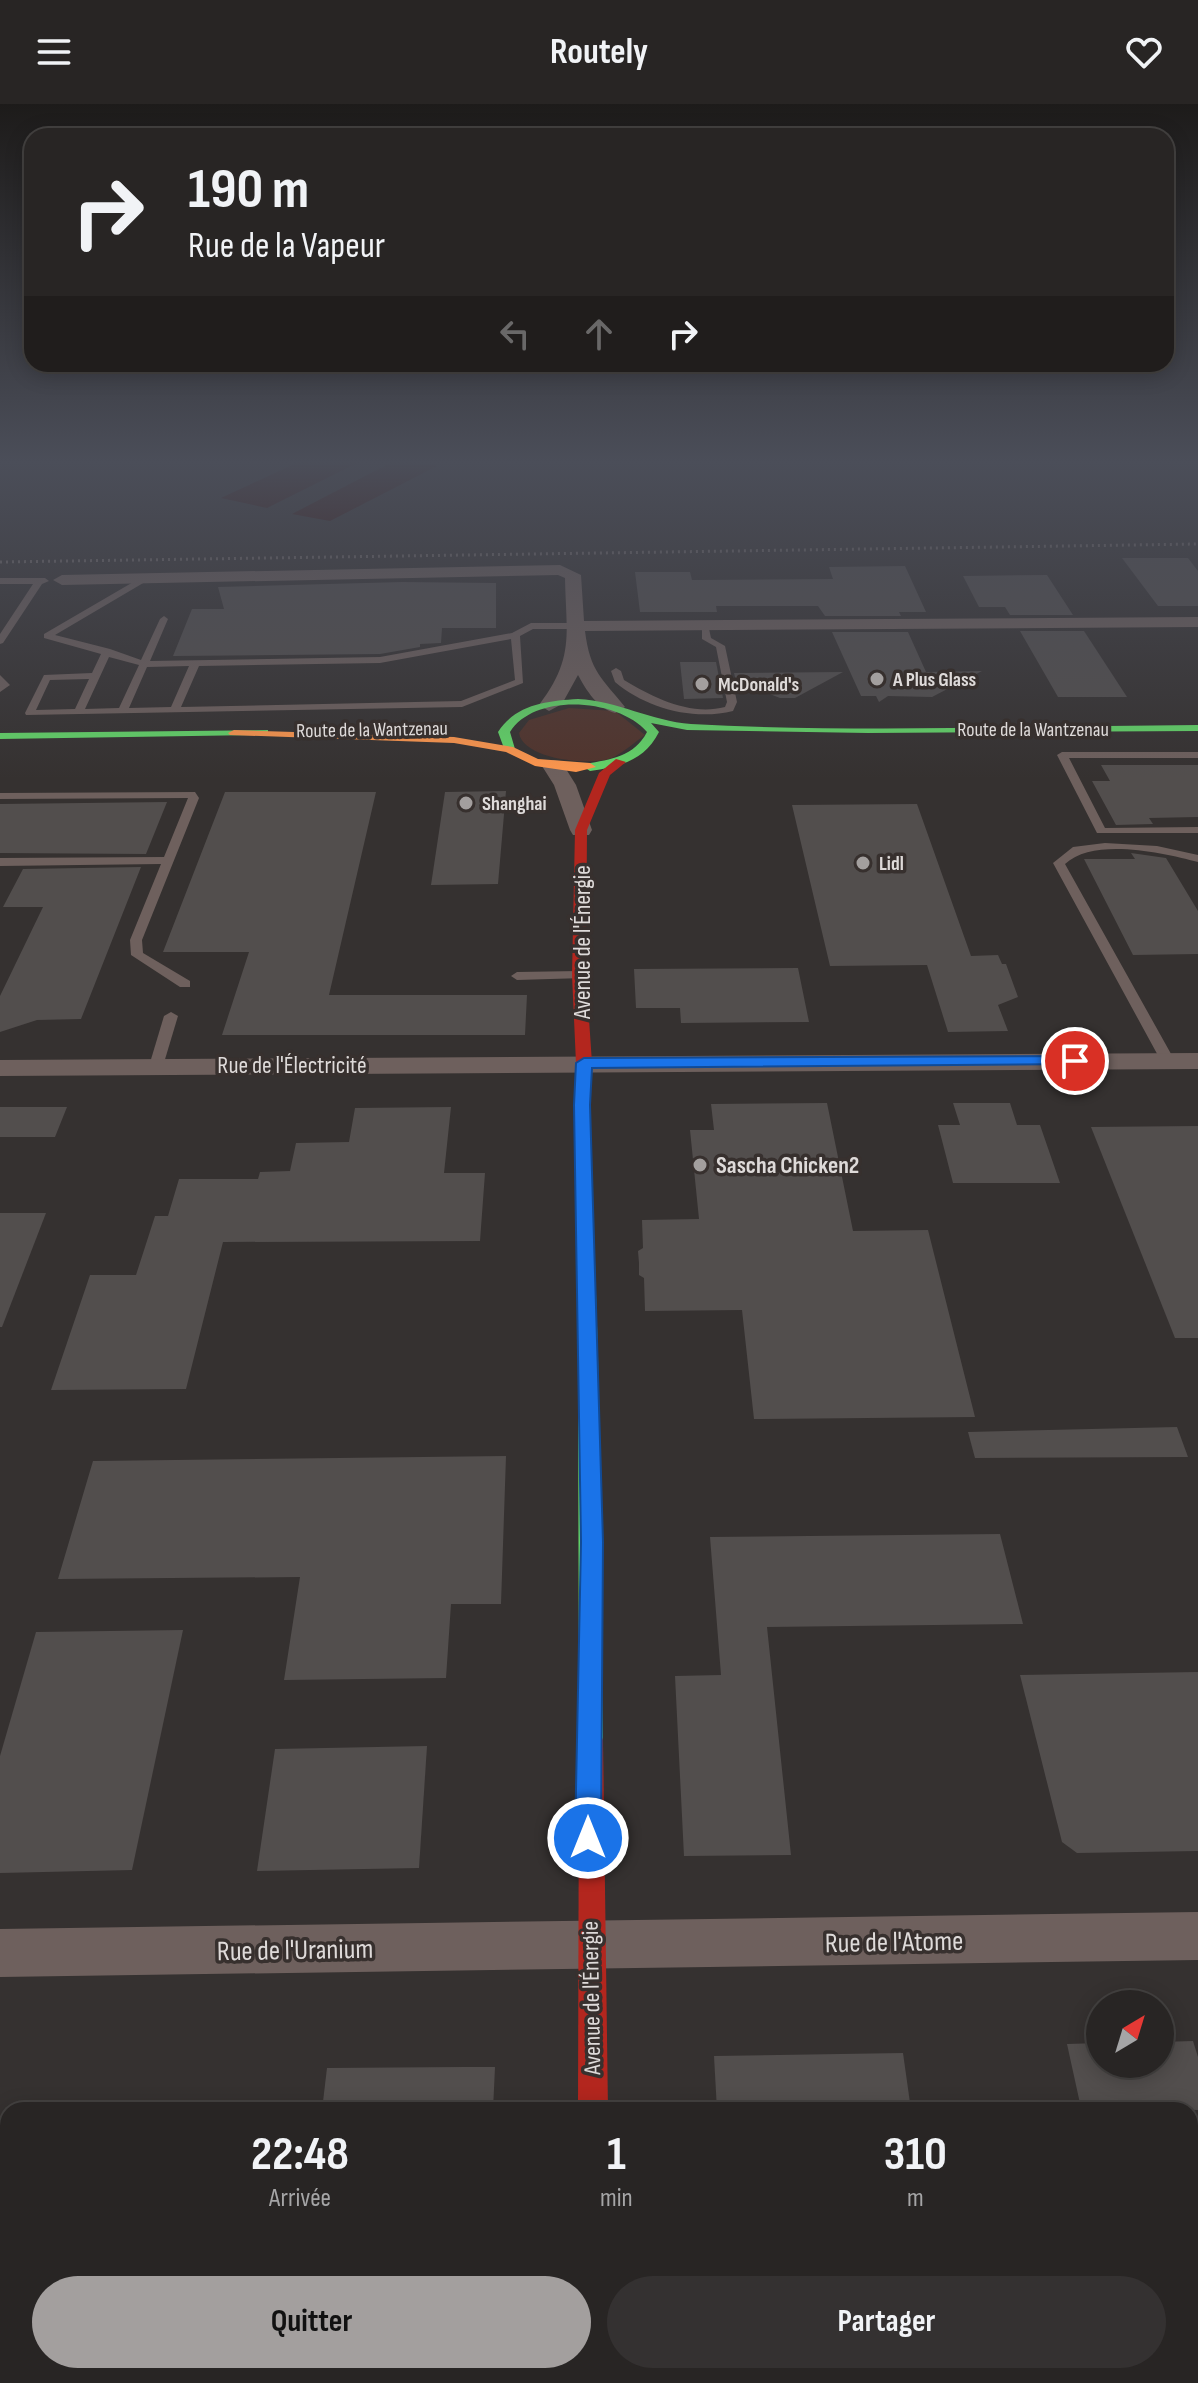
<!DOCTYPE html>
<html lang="fr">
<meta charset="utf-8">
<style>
:root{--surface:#282524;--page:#343131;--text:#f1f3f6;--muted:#a5a5a6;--line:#444241;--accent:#a39f9e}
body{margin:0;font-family:"Sofia Sans Condensed",sans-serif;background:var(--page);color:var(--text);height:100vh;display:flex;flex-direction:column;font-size:30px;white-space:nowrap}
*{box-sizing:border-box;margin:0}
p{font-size:26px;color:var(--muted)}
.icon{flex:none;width:44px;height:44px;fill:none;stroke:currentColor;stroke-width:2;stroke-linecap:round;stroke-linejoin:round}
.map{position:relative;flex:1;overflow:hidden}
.details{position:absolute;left:0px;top:1998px;width:1198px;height:282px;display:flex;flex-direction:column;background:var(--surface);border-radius:24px 24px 0 0;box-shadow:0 4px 20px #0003,0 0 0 2px var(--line)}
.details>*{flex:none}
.hud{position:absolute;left:24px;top:24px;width:1150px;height:244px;border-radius:24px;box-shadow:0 4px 20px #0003,0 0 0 2px var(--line);background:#282524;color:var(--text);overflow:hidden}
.needle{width:52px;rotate:38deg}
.tools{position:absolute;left:1086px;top:1886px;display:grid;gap:16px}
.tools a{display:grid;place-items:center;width:88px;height:88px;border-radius:50%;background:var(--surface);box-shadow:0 4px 20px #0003,0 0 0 2px var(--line);font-size:40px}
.pin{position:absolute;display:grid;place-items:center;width:68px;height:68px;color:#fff;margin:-34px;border:4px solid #fff;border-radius:50%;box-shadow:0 2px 8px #0007}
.me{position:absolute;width:88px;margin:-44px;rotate:0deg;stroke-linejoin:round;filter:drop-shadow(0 0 6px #0008)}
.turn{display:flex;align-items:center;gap:28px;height:168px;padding:0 32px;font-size:36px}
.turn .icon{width:104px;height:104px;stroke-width:2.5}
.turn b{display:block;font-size:56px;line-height:68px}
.lanes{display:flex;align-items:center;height:76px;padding:0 32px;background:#0003;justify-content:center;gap:40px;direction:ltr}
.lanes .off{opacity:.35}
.eta{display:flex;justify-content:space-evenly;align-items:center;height:136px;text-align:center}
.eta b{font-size:48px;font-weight:700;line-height:56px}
.primary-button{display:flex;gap:16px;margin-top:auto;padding:16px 32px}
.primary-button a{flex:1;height:92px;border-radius:48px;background:var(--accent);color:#111;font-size:32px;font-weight:700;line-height:92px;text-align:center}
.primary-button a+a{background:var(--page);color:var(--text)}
header{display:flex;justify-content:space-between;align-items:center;height:104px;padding:0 32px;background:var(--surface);font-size:36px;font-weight:700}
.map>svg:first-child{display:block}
.green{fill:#51342c}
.water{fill:#350804}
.building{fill:#524e4d}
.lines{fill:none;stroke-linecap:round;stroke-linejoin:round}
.lane{fill:#6e605d;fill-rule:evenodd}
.street{fill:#6e605d;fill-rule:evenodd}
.fast{fill:#63d668;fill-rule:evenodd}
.slow{fill:#ff974d;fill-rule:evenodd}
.jam{fill:#b3261e;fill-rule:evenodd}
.rail{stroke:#766e6c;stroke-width:3;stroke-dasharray:2 4;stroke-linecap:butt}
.route{fill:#1a73e8;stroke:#114b97;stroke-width:2}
.poi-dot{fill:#a39f9e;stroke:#37302e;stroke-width:3}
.labels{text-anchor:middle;stroke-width:7;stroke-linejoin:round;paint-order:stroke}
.far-poi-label{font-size:20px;font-weight:bold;fill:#dedad9;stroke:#37302e;text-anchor:start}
.far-street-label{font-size:20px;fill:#dedad9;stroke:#37302e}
.street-label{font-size:24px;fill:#dedad9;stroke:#37302e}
.poi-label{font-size:24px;font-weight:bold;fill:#dedad9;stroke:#37302e;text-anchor:start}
.near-street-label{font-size:28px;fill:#dedad9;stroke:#37302e}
</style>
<header><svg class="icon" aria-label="menu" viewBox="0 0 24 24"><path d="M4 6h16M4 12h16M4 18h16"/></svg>Routely<svg class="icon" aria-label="heart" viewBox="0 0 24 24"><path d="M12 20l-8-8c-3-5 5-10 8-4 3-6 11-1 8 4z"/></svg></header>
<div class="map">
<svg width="1198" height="2279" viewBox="0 0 1198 2279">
<rect width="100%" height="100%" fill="#353130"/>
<path class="green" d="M569 604 615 607 645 631C635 638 625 647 614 653 594 663 523 656 519 629L529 616Z"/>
<g class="water">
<polygon points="303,356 363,356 267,404 221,394"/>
<polygon points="396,356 437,362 330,417 292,410"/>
</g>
<g class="building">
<polygon points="1122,454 1188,454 1198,467 1198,502 1158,502"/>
<polygon points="905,462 926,508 899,508 901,512 825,512 818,502 716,502 717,508 640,508 635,468 690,468 692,476 833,475 829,463"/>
<polygon points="1047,471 1073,511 1010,511 1005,503 979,503 963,472"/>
<polygon points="402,478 496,479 496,524 442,524 441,539 420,540 420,543 380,550 173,552 192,505 224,505 218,483"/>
<polygon points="1020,527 1084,527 1127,593 1058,593"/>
<polygon points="832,528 908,528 926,568 982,567 932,593 888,592 879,598 876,592 861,592"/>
<polygon points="680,558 716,558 723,594 684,595"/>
<polygon points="843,568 795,594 780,594 736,577 734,569"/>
<polygon points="1101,661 1198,661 1198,713 1149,714 1153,720 1116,721 1092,677 1110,677"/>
<polygon points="506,687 498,780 431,781 445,688"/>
<polygon points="225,688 376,688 329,891 527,891 525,931 222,931 249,848 163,848"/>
<polygon points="167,698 146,750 0,749 0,700"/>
<polygon points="917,700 971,852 998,851 1002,860 1006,860 1018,893 998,901 1008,927 948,928 927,861 830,862 792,701"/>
<polygon points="1131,749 1166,754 1198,807 1198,850 1133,851 1084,755 1135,755"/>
<polygon points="141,763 81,915 37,916 0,928 0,892 43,803 3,803 23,765"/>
<polygon points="798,864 809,918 681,919 680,904 636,904 634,865"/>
<polygon points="827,999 853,1127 928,1126 975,1313 754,1315 742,1206 645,1207 644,1174 639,1171 639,1159 638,1147 643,1144 642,1116 699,1115 690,1026 714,1026 711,1000"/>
<polygon points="953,999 1010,999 1017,1021 1040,1021 1060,1079 953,1079 938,1021 960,1021"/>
<polygon points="0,1003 67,1003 55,1033 0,1033"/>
<polygon points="451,1003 444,1069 485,1069 480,1137 223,1138 186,1285 51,1286 90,1171 136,1171 155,1112 168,1112 179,1075 258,1075 260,1068 290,1067 296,1039 349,1038 355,1004"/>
<polygon points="1198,1022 1198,1234 1175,1234 1091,1023"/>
<polygon points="0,1109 46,1109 2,1223 0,1223"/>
<polygon points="1177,1323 1188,1353 975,1354 968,1328"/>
<polygon points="506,1352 501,1500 451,1500 446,1574 284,1576 300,1473 58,1475 93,1357"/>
<polygon points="1000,1430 1023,1520 767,1523 791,1751 684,1752 675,1572 721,1571 710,1433"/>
<polygon points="183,1526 132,1766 0,1769 0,1652 36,1528"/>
<polygon points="1198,1568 1198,1747 1077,1749 1062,1738 1020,1571"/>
<polygon points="427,1642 419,1764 257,1767 275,1645"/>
<polygon points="1193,1937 1198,1953 1198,2006 1081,2004 1067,1940 1100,1939 1100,1960 1160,1960 1160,1938"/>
<polygon points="903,1949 911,2006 717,2006 714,1952"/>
<polygon points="463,1963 495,1963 493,2006 322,2006 327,1964"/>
</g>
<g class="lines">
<g class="lane">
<path d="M147 470 150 471V475L55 531 110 545 141 556 160 515 164 512 168 515 150 557 380 553 512 529 531 519H575L580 522 575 525H533L520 532 523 579 462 603 26 611 25 609 44 571 92 569 101 550 44 534V530ZM511 535 515 576 461 597 181 603 199 562 380 559ZM109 553 139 561 119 604 85 605ZM189 562 171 603 129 604 147 563ZM89 575 75 605 36 606 50 576Z"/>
<polygon points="0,474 45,474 49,477 42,480 3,539 0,540 0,530 33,480 0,480"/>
<path d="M702 520H708L711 534 725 542 737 598 733 607C693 617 646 604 615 578L611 567 616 564 621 567 624 576C654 594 690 612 725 603L727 598 716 543 702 535Z"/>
<polygon points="0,571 10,581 0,588"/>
<polygon points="1062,648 1198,648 1198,654 1069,654 1105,724 1198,723 1198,729 1097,729 1057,651"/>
<polygon points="195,688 199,694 142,836 143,849 190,877 190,883 180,883 131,851 130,836 161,760 0,762 0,754 164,753 188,694 0,695 0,689"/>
<path d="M1105 739 1157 742 1198 751V758C1163 749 1094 733 1065 760L1175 957 1173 960 1168 961 1161 957 1053 759 1073 743Z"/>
<polygon points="579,867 584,868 584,874 517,876 511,872 517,868"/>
<polygon points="171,908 178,912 163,962 156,966 151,965 149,962 164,912"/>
</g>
<g class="street">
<path d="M560 461 581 471 584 517 1198 513V523L585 527C590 568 602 574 625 603L615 609C598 605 586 586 578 571L562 600 549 607 539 601C575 554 566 529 565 474L558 471 62 481 53 476 62 471Z"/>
<polygon points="553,656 561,657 576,681 592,726 589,731 573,731 570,726 554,681 542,662"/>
<polygon points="1198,949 1198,965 0,972 0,956"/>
<polygon points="1198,1808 1198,1856 0,1873 0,1825"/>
<rect x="567" y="2272" width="58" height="7"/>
</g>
<g class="fast">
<path d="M578 595C618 597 651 617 691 620 859 629 1029 622 1198 621V627L868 629 687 626 651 619 659 628C645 656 620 663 590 667L584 663 586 660C611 655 634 653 647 628 619 595 535 588 510 628L515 645 505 647 498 628C516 600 547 597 578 595Z"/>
<polygon points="268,626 268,630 264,631 0,635 0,629"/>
<polygon points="582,1000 590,1005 598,1252 603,1636 600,1644 591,1647 582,1644 579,1636 578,1252 574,1005"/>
</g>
<polygon class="slow" points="234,626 454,633 513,643 538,655 590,659 596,663 576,668 535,662 506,648 454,639 230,631 228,629"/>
<g class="jam">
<polygon points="616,655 626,658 610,671 587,726 586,871 592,959 590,1005 582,1010 574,1005 576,959 572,871 575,726 599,669"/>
<polygon points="591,1625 600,1628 603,1636 608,2006 578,2006 579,1636 582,1628"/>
</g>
<polyline class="rail" points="0,458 1198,440"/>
</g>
<linearGradient id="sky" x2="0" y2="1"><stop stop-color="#1d1b1a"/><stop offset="0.53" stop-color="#4b4e59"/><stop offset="1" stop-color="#4b4e59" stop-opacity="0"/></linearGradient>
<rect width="1198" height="675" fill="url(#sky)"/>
<polygon class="route" points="1075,952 1083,957 1081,960 592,964 590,1001 603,1438 601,1734 598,1743 588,1747 579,1743 575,1734 581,1438 574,1001 576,959 584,954"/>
<g class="poi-dot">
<circle cx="877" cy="575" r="8"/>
<circle cx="702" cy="580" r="8"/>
<circle cx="466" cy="699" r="8"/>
<circle cx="863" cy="759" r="8"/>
<circle cx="700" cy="1061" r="8"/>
</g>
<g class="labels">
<g class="far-poi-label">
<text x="893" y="582">A Plus Glass</text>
<text x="718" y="587">McDonald's</text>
<text x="482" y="706">Shanghai</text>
<text x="879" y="766">Lidl</text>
</g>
<g class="far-street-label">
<text transform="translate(372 625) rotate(-1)" y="7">Route de la Wantzenau</text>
<text x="1033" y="632">Route de la Wantzenau</text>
</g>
<g class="street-label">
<text transform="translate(582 838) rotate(-90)" y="8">Avenue de l'Énergie</text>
<text x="292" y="969">Rue de l'Électricité</text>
<text transform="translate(591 1894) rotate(-91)" y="8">Avenue de l'Énergie</text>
</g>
<g class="poi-label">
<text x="716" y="1069">Sascha Chicken2</text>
</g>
<g class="near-street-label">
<text transform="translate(894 1837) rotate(-1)" y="10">Rue de l'Atome</text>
<text transform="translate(295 1845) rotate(-1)" y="10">Rue de l'Uranium</text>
</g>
</g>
</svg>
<div class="tools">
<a><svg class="needle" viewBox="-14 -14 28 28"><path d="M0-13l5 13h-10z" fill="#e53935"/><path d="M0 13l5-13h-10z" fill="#a5a5a6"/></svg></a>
</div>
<div class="pin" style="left:1075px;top:957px;background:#d93025"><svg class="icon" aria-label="arrive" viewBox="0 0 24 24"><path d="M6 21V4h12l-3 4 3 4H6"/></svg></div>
<svg class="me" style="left:588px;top:1734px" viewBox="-20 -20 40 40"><circle r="17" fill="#1a73e8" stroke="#fff" stroke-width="3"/><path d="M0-11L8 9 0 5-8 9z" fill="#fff"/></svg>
<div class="hud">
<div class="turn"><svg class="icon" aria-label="right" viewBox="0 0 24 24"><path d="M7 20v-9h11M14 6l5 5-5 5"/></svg><div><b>190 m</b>Rue de la Vapeur</div></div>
<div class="lanes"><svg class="icon off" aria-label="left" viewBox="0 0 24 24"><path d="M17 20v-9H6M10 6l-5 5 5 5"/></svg><svg class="icon off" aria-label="ahead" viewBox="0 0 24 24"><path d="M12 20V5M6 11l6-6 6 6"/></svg><svg class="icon" aria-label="right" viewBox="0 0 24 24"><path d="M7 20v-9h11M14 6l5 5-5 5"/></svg></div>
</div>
<section class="details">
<div class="eta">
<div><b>22:48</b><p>Arrivée</p></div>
<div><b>1</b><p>min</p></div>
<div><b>310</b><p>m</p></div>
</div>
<div class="primary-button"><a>Quitter</a><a>Partager</a></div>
</section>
</div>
